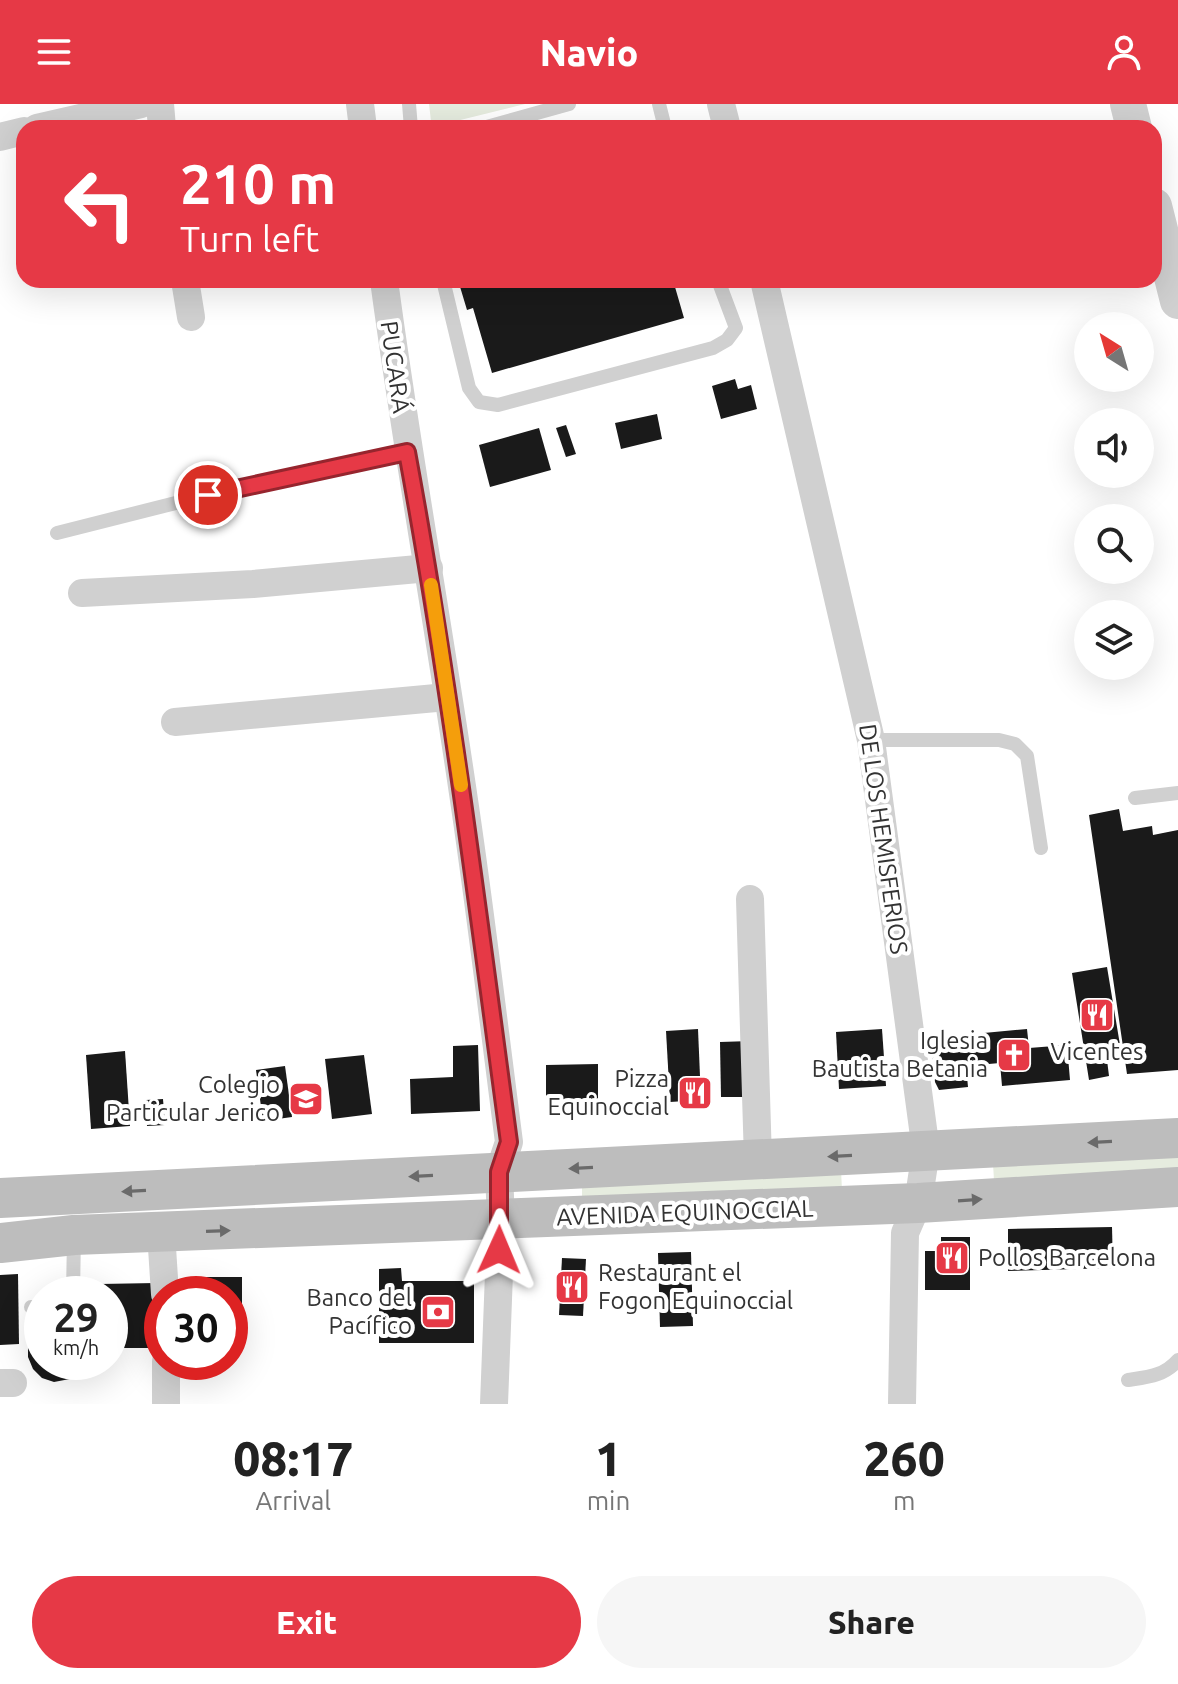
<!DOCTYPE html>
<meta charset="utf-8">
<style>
:root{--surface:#fff;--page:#f6f6f6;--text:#222;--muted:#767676;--accent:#e63946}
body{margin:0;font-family:Ubuntu,sans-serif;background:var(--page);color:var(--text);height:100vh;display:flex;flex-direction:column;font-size:30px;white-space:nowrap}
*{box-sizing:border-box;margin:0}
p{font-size:26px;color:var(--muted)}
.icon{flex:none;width:44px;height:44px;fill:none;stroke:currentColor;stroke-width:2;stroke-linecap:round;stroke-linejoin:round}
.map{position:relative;height:1300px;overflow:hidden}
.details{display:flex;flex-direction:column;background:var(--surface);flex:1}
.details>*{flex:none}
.guide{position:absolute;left:16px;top:16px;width:1146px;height:168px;border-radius:24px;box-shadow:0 8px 32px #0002;background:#e63946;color:#fff;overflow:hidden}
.needle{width:52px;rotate:323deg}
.fabs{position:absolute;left:1074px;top:208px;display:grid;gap:16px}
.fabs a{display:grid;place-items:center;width:80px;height:80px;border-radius:50%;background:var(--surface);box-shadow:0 8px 32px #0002;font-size:40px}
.speed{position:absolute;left:24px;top:1172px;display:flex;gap:16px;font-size:40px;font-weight:700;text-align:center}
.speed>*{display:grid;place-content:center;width:104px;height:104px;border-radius:50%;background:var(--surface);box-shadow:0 8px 32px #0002;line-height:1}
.speed small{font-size:20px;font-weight:400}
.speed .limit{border:12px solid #d22;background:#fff;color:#111}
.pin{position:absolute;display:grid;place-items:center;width:68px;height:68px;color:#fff;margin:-34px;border:4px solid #fff;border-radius:50%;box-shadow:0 2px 8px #0007}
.me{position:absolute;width:88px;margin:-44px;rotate:1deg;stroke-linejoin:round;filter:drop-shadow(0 0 6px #0008)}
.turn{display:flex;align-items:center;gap:28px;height:168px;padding:0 32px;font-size:36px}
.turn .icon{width:104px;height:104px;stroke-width:2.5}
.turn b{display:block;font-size:56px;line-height:68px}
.eta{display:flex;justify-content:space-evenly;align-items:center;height:136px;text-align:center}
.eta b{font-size:48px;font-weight:800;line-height:56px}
.cta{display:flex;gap:16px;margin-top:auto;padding:16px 32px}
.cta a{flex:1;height:92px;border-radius:48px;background:var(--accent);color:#fff;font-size:32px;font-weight:800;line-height:92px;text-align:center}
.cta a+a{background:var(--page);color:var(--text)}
header{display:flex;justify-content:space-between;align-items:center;height:104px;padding:0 32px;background:var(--accent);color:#fff;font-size:36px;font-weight:800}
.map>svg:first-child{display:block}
.green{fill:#e6ecdf}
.building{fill:#1a1a1a}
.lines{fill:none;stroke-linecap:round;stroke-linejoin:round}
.service{stroke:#d0d0d0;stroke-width:14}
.minor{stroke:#d0d0d0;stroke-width:28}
.tertiary{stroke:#d0d0d0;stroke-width:36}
.secondary{stroke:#bdbdbd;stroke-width:40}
.oneway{fill:#6a6a6a}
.route-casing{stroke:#96252e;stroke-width:20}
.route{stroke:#e63946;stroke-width:14}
.slow{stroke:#f59e0b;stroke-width:14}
.labels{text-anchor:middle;stroke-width:8;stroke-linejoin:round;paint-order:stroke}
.street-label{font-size:24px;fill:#333;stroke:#fff}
.poi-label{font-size:24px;fill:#333;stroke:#fff;text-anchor:end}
</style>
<header><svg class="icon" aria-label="menu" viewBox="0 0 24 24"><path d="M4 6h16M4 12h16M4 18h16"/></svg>Navio<svg class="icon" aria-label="person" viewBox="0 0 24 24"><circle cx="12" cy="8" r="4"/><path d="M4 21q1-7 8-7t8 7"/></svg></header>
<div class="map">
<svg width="1178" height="1300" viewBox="0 0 1178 1300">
<rect width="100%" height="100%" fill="#fff"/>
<g class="green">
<polygon points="429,0 525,0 436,22 431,17"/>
<polygon points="1178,1048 1178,1067 994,1077 993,1059"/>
<polygon points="841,1066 842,1086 582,1096 582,1077"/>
</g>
<g class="building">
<polygon points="458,176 688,176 689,179 675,183 684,214 492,269 473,204 467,206"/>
<polygon points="735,275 738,285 751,281 757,305 721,315 712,282"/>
<polygon points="657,310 662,335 621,345 615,319"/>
<polygon points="566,321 576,350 566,353 556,324"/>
<polygon points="539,324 551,366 490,383 479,341"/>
<polygon points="1119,705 1123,727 1152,722 1153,731 1178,726 1178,966 1127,970 1089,711"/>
<polygon points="1107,863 1122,953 1107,956 1109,972 1089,976 1072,869"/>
<polygon points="698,925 701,996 670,998 666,927"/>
<polygon points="882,925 886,982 839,985 836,928"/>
<polygon points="1027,925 1029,944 1067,941 1070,976 1002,982 1000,959 966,962 968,983 939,986 935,978 931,934"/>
<polygon points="751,937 751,993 721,993 720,938"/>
<polygon points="478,941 480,1007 411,1010 410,975 453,973 453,942"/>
<polygon points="125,947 130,1022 91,1025 86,951"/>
<polygon points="364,951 372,1010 332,1015 325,955"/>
<polygon points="598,960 598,999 546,1000 546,961"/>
<polygon points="285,962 292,1013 263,1017 256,966"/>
<polygon points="163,995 165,1021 147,1022 146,996"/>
<polygon points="1112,1123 1113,1164 1008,1167 1008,1125"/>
<polygon points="941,1133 970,1133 970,1186 925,1186 925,1147 941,1147"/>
<polygon points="691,1148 693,1222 660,1223 658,1149"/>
<polygon points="562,1154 586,1155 583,1212 559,1211"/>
<polygon points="401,1164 402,1177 474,1177 474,1239 379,1239 379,1165"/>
<polygon points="18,1170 19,1240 0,1241 0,1171"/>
<polygon points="196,1173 242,1173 242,1222 230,1222 230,1190 196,1190"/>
<polygon points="156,1179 156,1244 110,1244 110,1190 100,1190 100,1180"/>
<polygon points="42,1221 42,1258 90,1258 75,1274 54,1278 42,1274 33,1265 28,1253 28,1241 33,1229"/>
</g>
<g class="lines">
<g class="service">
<polyline points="409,0 411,24"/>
<polyline points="659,0 665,24"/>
<polyline points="483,24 569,0"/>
<polyline points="443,176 469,284 479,298 498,301 713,244 727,236 736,224 718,176"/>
<polyline points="57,429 235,384 407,348"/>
<polyline points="871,636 999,636 1015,640 1027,652 1041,744"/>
<polyline points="1135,694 1178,689"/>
<polyline points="73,1190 74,1132"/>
<polyline points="31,1203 42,1203"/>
<path d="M1128 1276C1148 1273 1164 1272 1178 1256"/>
</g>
<g class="minor">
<polyline points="160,0 162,24"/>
<polyline points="360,0 363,24"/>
<polyline points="721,0 727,24"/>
<polyline points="37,24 141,0"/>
<polyline points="0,33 24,27"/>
<polyline points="185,176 191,213"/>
<path d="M384 176C409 364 444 550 470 738 484 837 496 938 509 1038L499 1068 501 1117 494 1300"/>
<polyline points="764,176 871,636 926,1047 918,1099 905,1129 902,1300"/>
<polyline points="82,489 253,480 429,464"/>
<polyline points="175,618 447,593"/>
<polyline points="750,795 758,1056"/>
<polyline points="161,1128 165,1190"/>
<polyline points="166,1258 166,1300"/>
<polyline points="0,1279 13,1279"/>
</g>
<g class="tertiary">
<polyline points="1128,0 1134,24"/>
<polyline points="1154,102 1178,197"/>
</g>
<g class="secondary">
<polyline points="0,1094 1178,1034"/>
<polyline points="0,1139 74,1131 918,1099 1178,1083"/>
</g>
</g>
<defs><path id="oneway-solid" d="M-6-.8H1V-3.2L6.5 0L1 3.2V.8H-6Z" transform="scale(2)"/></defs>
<g class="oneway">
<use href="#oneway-solid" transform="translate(1100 1038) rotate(177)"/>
<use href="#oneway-solid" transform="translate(840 1052) rotate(177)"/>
<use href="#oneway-solid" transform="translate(581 1064) rotate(177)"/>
<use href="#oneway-solid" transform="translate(421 1072) rotate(177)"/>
<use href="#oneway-solid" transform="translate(134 1087) rotate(177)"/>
<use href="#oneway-solid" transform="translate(970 1096) rotate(-4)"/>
<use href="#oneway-solid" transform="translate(218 1127) rotate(-2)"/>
</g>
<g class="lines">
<g class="route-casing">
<path id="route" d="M208 391 407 348C449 576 478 807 509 1038L499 1068V1146"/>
</g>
<use href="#route" class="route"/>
<polyline class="slow" points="431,481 461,681"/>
</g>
<defs>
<g id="restaurant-square" transform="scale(1.8)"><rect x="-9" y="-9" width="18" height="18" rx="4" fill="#e63946" stroke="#fff"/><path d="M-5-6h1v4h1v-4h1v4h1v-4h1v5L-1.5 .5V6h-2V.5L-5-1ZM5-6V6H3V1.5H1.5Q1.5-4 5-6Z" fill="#fff"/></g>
<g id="church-square" transform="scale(1.8)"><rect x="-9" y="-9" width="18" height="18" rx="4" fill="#e63946" stroke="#fff"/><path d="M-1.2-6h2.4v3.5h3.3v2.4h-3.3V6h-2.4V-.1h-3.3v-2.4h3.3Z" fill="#fff"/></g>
<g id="school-square" transform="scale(1.8)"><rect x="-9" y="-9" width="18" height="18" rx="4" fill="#e63946" stroke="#fff"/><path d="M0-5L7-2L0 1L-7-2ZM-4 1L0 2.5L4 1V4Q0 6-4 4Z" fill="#fff"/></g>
<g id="bank-square" transform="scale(1.8)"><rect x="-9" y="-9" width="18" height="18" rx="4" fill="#e63946" stroke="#fff"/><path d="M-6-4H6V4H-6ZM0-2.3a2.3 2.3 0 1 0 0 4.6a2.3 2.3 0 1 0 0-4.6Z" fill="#fff"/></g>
</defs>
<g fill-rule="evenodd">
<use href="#restaurant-square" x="1097" y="911"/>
<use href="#church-square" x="1014" y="951"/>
<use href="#restaurant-square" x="695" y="989"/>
<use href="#school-square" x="306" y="995"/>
<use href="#restaurant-square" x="952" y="1154"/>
<use href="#restaurant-square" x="572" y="1183"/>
<use href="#bank-square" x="438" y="1208"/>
</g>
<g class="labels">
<g class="street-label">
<text transform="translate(395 263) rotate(82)" y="8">PUCARÁ</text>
<text transform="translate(883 735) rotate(82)" y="8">DE LOS HEMISFERIOS</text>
<text transform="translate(685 1109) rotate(-2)" y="8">AVENIDA EQUINOCCIAL</text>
</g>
<g class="poi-label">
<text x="988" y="945">Iglesia<tspan x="988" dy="28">Bautista Betania</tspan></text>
<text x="1097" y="956" text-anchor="middle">Vicentes</text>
<text x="669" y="983">Pizza<tspan x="669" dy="28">Equinoccial</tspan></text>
<text x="280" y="989">Colegio<tspan x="280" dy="28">Particular Jerico</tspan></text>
<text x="978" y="1162" text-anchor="start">Pollos Barcelona</text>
<text x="598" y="1177" text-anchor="start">Restaurant el<tspan x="598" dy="28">Fogon Equinoccial</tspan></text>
<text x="412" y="1202">Banco del<tspan x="412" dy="28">Pacífico</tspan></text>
</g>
</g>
</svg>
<div class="fabs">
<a><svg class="needle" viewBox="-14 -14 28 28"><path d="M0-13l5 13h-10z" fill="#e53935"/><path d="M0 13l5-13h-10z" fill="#767676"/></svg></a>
<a><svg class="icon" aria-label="sound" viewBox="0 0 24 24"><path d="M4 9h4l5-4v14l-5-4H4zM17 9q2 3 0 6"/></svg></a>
<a><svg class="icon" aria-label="search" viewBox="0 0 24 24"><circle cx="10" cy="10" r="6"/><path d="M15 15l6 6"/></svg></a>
<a><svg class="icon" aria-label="layers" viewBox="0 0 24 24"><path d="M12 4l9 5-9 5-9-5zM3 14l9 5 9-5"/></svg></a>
</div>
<div class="speed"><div>29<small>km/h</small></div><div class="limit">30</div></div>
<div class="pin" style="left:208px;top:391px;background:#d93025"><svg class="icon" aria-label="arrive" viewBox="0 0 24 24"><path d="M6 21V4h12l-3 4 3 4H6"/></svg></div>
<svg class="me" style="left:499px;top:1146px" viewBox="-20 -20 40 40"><path d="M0-17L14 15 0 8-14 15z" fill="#e63946" stroke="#fff" stroke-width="4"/></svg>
<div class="guide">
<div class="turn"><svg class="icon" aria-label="left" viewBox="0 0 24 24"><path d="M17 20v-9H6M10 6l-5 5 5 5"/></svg><div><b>210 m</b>Turn left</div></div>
</div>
</div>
<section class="details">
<div class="eta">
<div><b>08:17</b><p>Arrival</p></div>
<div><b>1</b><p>min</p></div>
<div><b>260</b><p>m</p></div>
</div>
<div class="cta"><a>Exit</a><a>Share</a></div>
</section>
